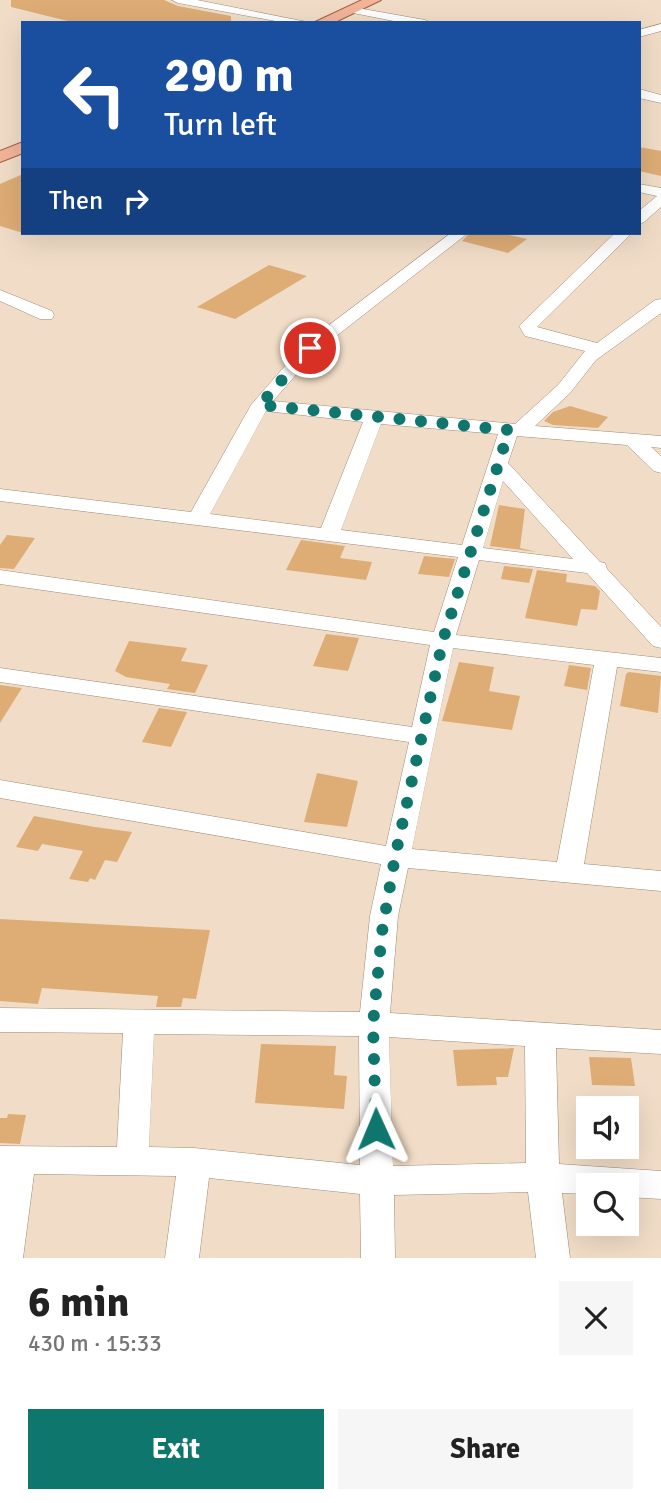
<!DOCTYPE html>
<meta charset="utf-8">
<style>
:root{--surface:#fff;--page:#f6f6f6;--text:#222;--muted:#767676;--accent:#0f766e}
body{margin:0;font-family:Signika,sans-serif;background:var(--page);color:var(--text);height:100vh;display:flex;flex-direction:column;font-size:26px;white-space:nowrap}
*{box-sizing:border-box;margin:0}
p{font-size:23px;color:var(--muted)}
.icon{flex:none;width:38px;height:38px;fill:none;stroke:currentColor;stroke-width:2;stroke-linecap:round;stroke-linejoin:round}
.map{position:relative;height:1258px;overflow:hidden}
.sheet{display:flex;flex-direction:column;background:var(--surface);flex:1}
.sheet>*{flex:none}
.top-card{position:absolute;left:21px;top:21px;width:620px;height:214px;border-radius:0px;box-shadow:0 7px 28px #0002;background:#1a4fa0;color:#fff;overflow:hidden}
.tools{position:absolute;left:576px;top:1096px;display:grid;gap:14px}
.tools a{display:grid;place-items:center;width:63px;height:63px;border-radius:0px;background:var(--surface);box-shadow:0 7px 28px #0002;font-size:35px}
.pin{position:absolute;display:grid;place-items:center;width:60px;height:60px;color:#fff;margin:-30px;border:4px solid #fff;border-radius:50%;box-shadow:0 2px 7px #0007}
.me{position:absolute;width:77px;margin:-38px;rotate:359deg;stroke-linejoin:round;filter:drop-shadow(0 0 5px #0008)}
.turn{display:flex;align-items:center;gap:24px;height:147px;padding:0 28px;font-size:32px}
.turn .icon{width:91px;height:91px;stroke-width:2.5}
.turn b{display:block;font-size:49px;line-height:60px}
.then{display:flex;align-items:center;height:66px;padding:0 28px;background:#0003;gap:14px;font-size:26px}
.round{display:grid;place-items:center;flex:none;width:74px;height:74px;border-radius:0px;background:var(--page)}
.summary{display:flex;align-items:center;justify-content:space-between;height:119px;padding:0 28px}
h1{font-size:42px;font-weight:800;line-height:52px}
.action{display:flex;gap:14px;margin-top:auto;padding:14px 28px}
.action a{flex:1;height:80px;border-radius:0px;background:var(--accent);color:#fff;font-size:28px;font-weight:800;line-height:80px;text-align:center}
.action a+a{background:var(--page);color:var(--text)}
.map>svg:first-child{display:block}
.building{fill:#dead76}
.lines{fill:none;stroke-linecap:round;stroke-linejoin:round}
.minor-casing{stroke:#9e8b77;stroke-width:1}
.major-casing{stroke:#a35e3f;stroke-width:2}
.minor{fill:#fff;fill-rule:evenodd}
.major{fill:#f2b59a;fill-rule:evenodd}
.route{stroke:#0f766e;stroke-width:12;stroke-dasharray:0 21.6}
</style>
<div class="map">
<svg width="661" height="1258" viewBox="0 0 661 1258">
<rect width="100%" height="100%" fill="#f1ddc7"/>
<g class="building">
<polygon points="11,0 164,0 178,6 231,16 231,23 76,23 11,7"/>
<polygon points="639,147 661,151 661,176 639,171"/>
<polygon points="23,174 23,233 0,226 0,184"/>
<polygon points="470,233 500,233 527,239 508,253 462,241"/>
<polygon points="269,265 307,276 235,319 197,307"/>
<polygon points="570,406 608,417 598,428 553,425 544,421 553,412"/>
<polygon points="499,505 525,509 520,548 537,552 490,546"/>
<polygon points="7,535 35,538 14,569 0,568 0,545"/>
<polygon points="301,540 345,546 340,558 372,562 366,580 286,570"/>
<polygon points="424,556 455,559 449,577 418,574"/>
<polygon points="504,566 533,569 529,583 501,579"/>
<polygon points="537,570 567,574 566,582 595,586 600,591 597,610 581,609 577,626 525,618"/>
<polygon points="326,634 359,638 348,671 313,666"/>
<polygon points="129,641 187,648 181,661 208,665 195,693 167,689 170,684 126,677 115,671"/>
<polygon points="459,662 494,667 489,691 520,696 512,730 442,721"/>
<polygon points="569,665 591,668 587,690 564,686"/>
<polygon points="629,672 661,676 658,713 620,706 626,674"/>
<polygon points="0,685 22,688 0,723"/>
<polygon points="159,708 187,712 171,747 142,742"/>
<polygon points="317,773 358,781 347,827 304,822"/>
<polygon points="34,816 95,827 132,832 117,862 105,860 95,880 90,878 88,882 69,879 83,851 42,844 38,851 16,847"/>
<polygon points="0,919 210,930 196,999 183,998 181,1007 156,1007 158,996 42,988 38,1004 0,1001"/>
<polygon points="261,1044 336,1046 334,1075 347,1076 344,1109 255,1103"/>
<polygon points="514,1048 508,1077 496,1077 497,1085 457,1086 453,1050"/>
<polygon points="589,1057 631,1058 635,1086 592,1085"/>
<polygon points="8,1114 26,1115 20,1144 0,1143 0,1118 7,1118"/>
</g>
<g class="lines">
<g class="minor-casing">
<g id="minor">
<polygon points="172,0 197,0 312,23 286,23 178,3"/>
<polygon points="352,7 425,20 431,23 404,23 348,12 348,8"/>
<polygon points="661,24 661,31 639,37 639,30"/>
<polygon points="639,89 661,95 661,103 639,98"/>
<polygon points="639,184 661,188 661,207 644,222 639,224 639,211 657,196 639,192"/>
<path d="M451 233H468L316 352 273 401 515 424 558 385 585 351 525 336 519 326 615 233H632L537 327 597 343 655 300 661 299V313L596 360 570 393 535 426 661 436V448L651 447 661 456V473L654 471 627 445 517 436 508 463 600 562 605 563 607 569 661 627V648L653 646 587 573 479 560 456 635 661 658V672L617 667 584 864 661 871V891L408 868 398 916 390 1013 661 1030V1054L556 1048 559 1164 661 1171V1199L626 1197V1185H588V1194L562 1193 570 1258H536L528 1192 394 1195 395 1258H361L360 1194 209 1178 199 1258H165L176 1176 34 1174 23 1258H0V1146L117 1147 123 1033 0 1032V1008L360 1012 370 916 381 864 0 798V780L386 846 409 742 0 682V668L412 727 430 645 0 584V570L434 632 458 557 0 501V489L191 512 251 405 304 344ZM266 411 363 422 321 528 210 514ZM381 424 498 434 462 545 341 530ZM503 481 573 559 483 548ZM453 648 594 665 557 862 412 849ZM154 1034 359 1036 360 1165 194 1148 149 1147ZM389 1037 525 1046 526 1163 393 1166Z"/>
<polygon points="0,290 52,311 54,315 52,319 40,319 0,301"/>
</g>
</g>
<g class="major-casing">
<g id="major">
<polygon points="362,0 381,0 333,23 313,23"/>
<polygon points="23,142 23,153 0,162 0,151"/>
</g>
</g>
<use href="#minor" class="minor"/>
<use href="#major" class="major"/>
</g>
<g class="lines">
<polyline class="route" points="310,348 260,405 509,430 443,640 395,857 382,932 373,1024 376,1129"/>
</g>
</svg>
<div class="tools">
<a><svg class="icon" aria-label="sound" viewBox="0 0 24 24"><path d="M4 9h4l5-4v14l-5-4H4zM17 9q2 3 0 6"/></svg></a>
<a><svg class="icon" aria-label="search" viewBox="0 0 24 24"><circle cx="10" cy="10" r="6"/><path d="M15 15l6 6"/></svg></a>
</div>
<div class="pin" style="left:310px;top:348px;background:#d93025"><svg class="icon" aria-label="arrive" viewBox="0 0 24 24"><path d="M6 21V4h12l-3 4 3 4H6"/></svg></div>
<svg class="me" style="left:376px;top:1129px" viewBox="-20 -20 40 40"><path d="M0-17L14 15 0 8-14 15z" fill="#0f766e" stroke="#fff" stroke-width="4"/></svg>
<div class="top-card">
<div class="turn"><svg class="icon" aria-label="left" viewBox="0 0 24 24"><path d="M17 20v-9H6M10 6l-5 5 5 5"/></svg><div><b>290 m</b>Turn left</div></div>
<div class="then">Then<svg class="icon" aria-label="right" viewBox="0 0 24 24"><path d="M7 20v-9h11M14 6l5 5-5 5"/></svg></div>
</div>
</div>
<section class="sheet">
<div class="summary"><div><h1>6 min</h1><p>430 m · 15:33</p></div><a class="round"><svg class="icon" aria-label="close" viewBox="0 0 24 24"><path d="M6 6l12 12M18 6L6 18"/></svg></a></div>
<div class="action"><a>Exit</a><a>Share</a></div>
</section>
